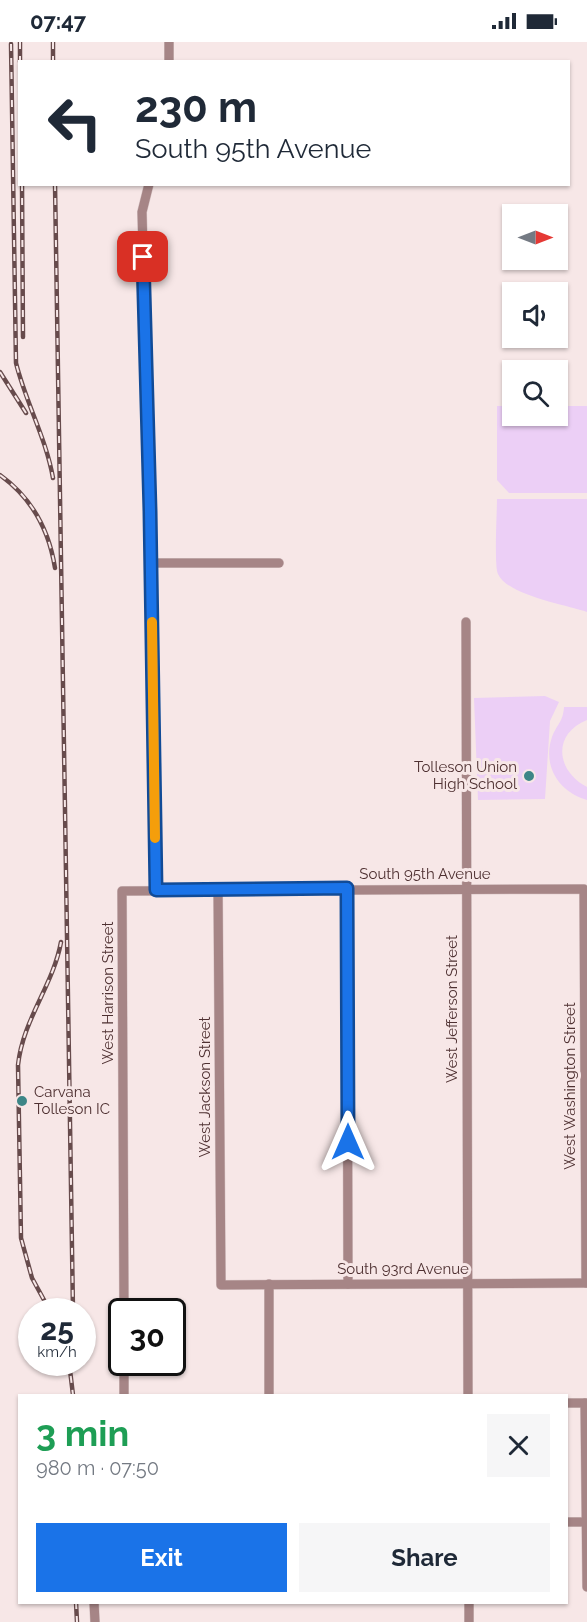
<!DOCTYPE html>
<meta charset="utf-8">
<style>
:root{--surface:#fff;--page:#f6f6f7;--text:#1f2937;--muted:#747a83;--accent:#1a73e8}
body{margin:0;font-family:Raleway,sans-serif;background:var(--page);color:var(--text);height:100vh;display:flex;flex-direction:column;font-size:22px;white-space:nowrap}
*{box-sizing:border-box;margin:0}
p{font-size:20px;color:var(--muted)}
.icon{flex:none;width:33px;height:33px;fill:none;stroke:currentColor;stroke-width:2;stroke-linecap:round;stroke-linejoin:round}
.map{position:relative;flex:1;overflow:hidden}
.sheet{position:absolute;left:18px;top:1352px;width:550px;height:210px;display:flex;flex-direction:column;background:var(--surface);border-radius:0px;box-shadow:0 2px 4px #0004}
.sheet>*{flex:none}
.hud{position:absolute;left:18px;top:18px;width:552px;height:126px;border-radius:0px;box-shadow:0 2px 4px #0004;background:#fff;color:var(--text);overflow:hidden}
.needle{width:39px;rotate:90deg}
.fabs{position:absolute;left:502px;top:162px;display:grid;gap:12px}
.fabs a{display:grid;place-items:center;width:66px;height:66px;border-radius:0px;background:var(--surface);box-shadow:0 2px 4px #0004;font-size:30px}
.speed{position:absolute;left:18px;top:1256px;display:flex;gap:12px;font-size:30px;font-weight:700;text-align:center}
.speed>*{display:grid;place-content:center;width:78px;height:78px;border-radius:50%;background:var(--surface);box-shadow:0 2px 4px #0004;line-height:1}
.speed small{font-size:15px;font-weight:400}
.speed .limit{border:3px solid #111;border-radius:9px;background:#fff;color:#111}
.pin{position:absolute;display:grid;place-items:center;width:51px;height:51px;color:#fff;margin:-26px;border-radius:12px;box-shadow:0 3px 9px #0006}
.me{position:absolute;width:66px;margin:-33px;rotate:0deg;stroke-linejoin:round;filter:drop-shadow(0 0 4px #0008)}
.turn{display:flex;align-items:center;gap:21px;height:126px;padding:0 18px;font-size:27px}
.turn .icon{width:78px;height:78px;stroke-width:2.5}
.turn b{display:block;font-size:42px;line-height:51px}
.round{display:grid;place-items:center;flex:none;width:63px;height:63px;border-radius:0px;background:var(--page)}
.overview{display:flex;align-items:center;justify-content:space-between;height:102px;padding:0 18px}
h1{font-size:36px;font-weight:700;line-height:45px;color:#1e9e55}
.button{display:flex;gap:12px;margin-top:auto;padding:12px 18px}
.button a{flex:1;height:69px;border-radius:0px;background:var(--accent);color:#fff;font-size:24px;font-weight:700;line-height:69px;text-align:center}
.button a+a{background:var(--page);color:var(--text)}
.status{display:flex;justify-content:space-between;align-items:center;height:42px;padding:0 30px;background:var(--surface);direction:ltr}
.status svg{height:16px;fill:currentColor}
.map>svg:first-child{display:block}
.green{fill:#eccff6}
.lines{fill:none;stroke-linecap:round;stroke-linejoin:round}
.street-casing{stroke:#d5c2c3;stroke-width:10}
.street{stroke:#a68586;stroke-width:9}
.rail-casing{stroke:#674b4c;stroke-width:4.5}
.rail{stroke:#f7e7e7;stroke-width:2;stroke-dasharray:7;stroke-linecap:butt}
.route-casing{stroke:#114b97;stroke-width:15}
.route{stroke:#1a73e8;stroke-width:10}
.slow{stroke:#f59e0b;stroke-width:10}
.poi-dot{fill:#3d8687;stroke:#f7e7e7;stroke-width:2}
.labels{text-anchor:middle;stroke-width:6;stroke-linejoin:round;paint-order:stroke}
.poi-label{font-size:15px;fill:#4e3031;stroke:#f7e7e7;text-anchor:end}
.street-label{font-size:15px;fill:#4e3031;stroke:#f7e7e7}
</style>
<div class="status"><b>07:47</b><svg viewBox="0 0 49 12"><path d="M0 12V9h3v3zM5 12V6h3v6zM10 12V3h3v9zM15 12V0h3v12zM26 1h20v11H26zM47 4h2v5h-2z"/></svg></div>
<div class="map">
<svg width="587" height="1580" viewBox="0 0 587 1580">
<rect width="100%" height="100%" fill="#f7e7e7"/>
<g class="green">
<polygon points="497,364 513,364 513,374 558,374 558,364 587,364 587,451 509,451 497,438"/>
<path d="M497 457H587V570C566 563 507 553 498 532 494 524 497 470 497 457Z"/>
<polygon points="545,654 559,660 550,679 545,757 478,758 474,656"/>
<path d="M564 665H587V678C552 692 556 729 587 745V758C559 750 542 724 552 695 557 682 563 680 564 665Z"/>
</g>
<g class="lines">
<g class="street-casing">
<g id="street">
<polyline points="169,20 169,0"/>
<polyline points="149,142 142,170 150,469 156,848"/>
<polyline points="151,521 279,521"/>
<polyline points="466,580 468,1353"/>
<polyline points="347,846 348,1242"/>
<polyline points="218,847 221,1243 587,1241"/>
<polyline points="269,1242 269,1353"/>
<polyline points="124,1269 122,849 584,847 586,1241"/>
<polyline points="124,1320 124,1353"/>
<polyline points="567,1361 587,1361"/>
<polyline points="585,1361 587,1545"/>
<polyline points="567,1480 587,1480"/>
<polyline points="94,1560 95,1580"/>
<polyline points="469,1560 469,1580"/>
</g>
</g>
<use href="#street" class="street"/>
<g class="rail-casing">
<g id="rail">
<polyline points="20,0 20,20"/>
<polyline points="53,0 53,20"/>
<path d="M11 2 16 321C26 361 46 396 53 436"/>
<polyline points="22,142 23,295"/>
<polyline points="55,142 73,1269"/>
<polyline points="0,330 26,371"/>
<path d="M0 433C32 456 49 488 55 526"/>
<path d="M50 1269 32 1236 21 1196 18 1023C23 977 53 944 61 900"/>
<polyline points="69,1320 73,1353"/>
<polyline points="76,1560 77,1580"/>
</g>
</g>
<use href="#rail" class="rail"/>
</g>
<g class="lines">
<g class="route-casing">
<polyline id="route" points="143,215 150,469 156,848 347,846 348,1100"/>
</g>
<use href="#route" class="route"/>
<polyline class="slow" points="152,580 155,796"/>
</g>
<g class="poi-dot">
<circle cx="529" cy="734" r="6"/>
<circle cx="22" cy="1059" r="6"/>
</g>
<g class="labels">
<g class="poi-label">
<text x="517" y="730">Tolleson Union<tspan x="517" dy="17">High School</tspan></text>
<text x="34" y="1055" text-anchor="start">Carvana<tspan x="34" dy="17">Tolleson IC</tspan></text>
</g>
<g class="street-label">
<text x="425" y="837">South 95th Avenue</text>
<text transform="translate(108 951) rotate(-90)" y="5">West Harrison Street</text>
<text transform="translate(452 967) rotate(-90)" y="5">West Jefferson Street</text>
<text transform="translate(570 1044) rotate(-90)" y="5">West Washington Street</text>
<text transform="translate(205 1045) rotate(-90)" y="5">West Jackson Street</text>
<text x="403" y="1232">South 93rd Avenue</text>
</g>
</g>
</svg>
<div class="fabs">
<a><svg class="needle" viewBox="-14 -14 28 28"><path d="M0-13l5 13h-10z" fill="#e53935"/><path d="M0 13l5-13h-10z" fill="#747a83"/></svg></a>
<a><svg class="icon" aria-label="sound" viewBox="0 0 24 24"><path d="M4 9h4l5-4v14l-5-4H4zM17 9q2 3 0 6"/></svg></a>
<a><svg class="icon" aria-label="search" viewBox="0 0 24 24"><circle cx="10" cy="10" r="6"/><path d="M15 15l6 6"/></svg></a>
</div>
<div class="speed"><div>25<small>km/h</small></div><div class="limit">30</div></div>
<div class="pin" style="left:143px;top:215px;background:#d93025"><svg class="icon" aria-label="arrive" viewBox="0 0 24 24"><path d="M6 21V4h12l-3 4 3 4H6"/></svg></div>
<svg class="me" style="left:348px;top:1100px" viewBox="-20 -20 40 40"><path d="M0-17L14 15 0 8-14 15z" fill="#1a73e8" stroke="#fff" stroke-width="4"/></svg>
<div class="hud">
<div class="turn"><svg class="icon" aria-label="left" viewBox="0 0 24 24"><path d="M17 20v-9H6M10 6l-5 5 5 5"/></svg><div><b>230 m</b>South 95th Avenue</div></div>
</div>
<section class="sheet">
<div class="overview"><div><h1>3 min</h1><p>980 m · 07:50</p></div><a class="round"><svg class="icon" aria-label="close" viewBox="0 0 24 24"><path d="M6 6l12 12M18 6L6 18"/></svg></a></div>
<div class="button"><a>Exit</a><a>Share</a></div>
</section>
</div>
